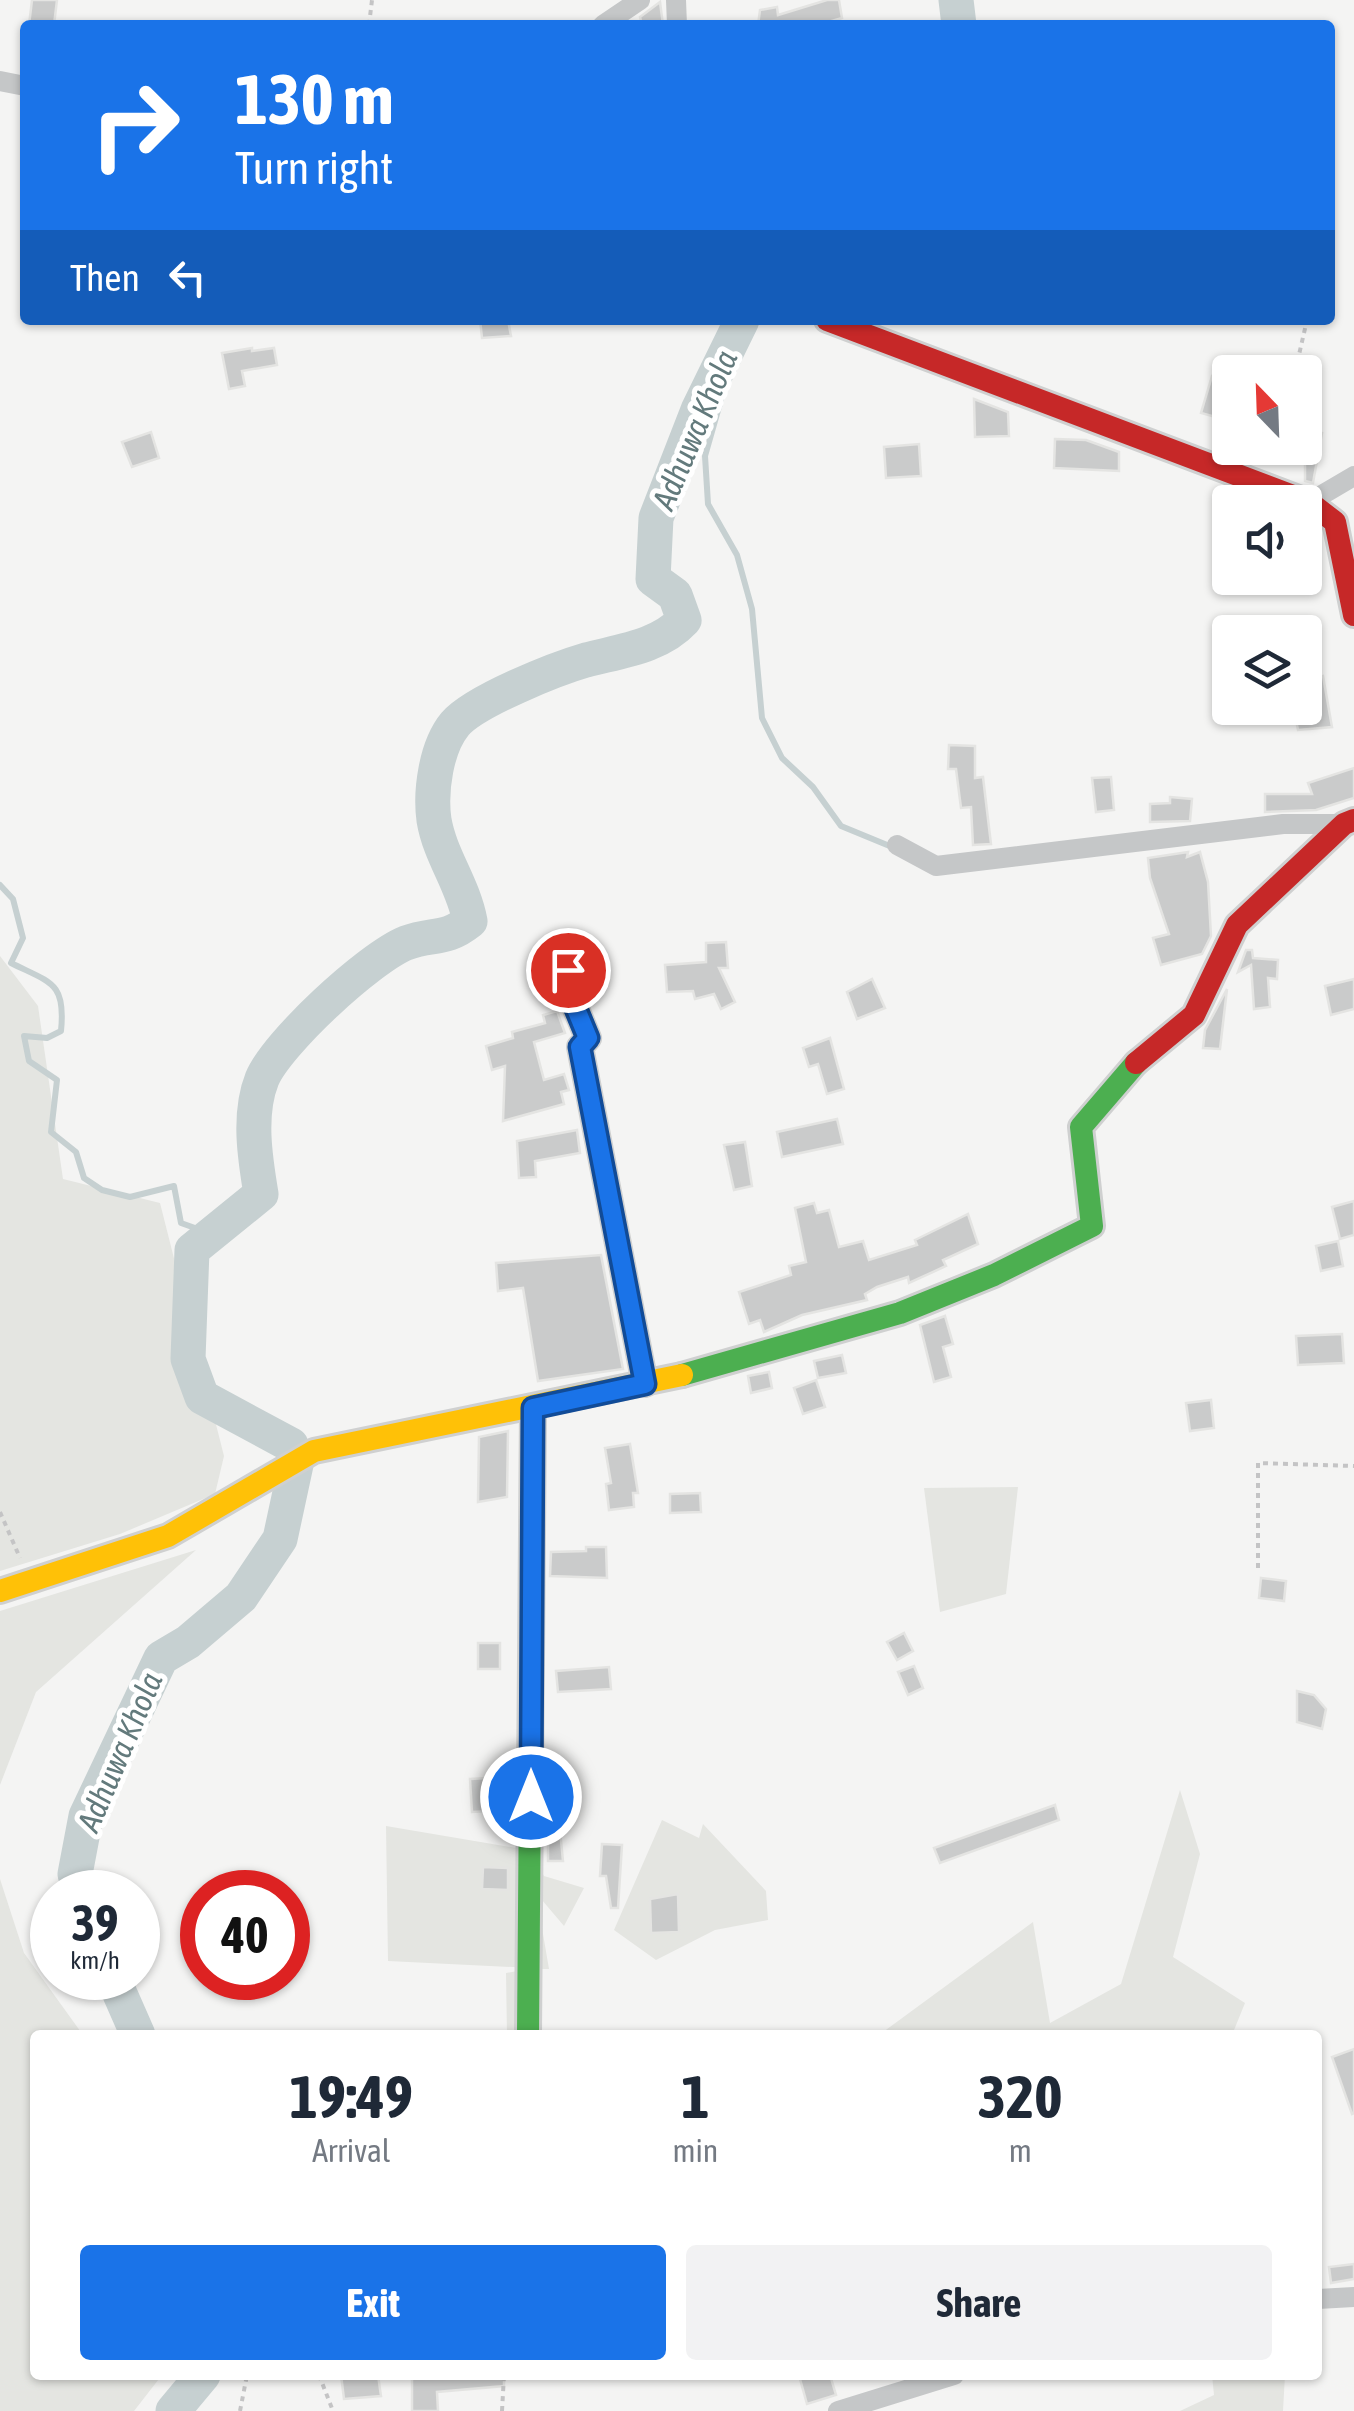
<!DOCTYPE html>
<style>
:root{--surface:#fff;--page:#f2f2f3;--text:#1f2937;--muted:#747a83;--accent:#1a73e8}
body{margin:0;font-family:"Asap Condensed",sans-serif;background:var(--page);color:var(--text);height:100vh;display:flex;flex-direction:column;font-size:38px;white-space:nowrap}
*{box-sizing:border-box;margin:0}
p{font-size:32px;color:var(--muted)}
.icon{flex:none;width:55px;height:55px;fill:none;stroke:currentColor;stroke-width:2;stroke-linecap:round;stroke-linejoin:round}
.map{position:relative;flex:1;overflow:hidden}
.panel{position:absolute;left:30px;top:2030px;width:1292px;height:350px;display:flex;flex-direction:column;background:var(--surface);border-radius:10px;box-shadow:0 2px 8px #0004}
.panel>*{flex:none}
.guide{position:absolute;left:20px;top:20px;width:1315px;height:305px;border-radius:10px;box-shadow:0 2px 8px #0004;background:#1a73e8;color:#fff;overflow:hidden}
.needle{width:65px;rotate:337deg}
.buttons{position:absolute;left:1212px;top:355px;display:grid;gap:20px}
.buttons a{display:grid;place-items:center;width:110px;height:110px;border-radius:10px;background:var(--surface);box-shadow:0 2px 8px #0004;font-size:50px}
.speed{position:absolute;left:30px;top:1870px;display:flex;gap:20px;font-size:50px;font-weight:700;text-align:center}
.speed>*{display:grid;place-content:center;width:130px;height:130px;border-radius:50%;background:var(--surface);box-shadow:0 2px 8px #0004;line-height:1}
.speed small{font-size:25px;font-weight:400}
.speed .limit{border:15px solid #d22;background:#fff;color:#111}
.pin{position:absolute;display:grid;place-items:center;width:85px;height:85px;color:#fff;margin:-42px;border:5px solid #fff;border-radius:50%;box-shadow:0 2px 10px #0007}
.me{position:absolute;width:110px;margin:-55px;rotate:0deg;stroke-linejoin:round;filter:drop-shadow(0 0 8px #0008)}
.turn{display:flex;align-items:center;gap:35px;height:210px;padding:0 50px;font-size:45px}
.turn .icon{width:130px;height:130px;stroke-width:2.5}
.turn b{display:block;font-size:70px;line-height:85px}
.then{display:flex;align-items:center;height:95px;padding:0 50px;background:#0003;gap:20px;font-size:38px}
.eta{display:flex;justify-content:space-evenly;align-items:center;height:170px;text-align:center}
.eta b{font-size:60px;font-weight:700;line-height:70px}
.cta{display:flex;gap:20px;margin-top:auto;padding:20px 50px}
.cta a{flex:1;height:115px;border-radius:10px;background:var(--accent);color:#fff;font-size:40px;font-weight:700;line-height:115px;text-align:center}
.cta a+a{background:var(--page);color:var(--text)}
.map>svg:first-child{display:block}
.green{fill:#e4e5e1}
.lines{fill:none;stroke-linecap:round;stroke-linejoin:round}
.stream{stroke:#c6d0d1;stroke-width:6}
.river{stroke:#c6d0d1;stroke-width:35}
.building{fill:#cacbcb;stroke:#e4e4e2;stroke-width:2.5}
.fast-casing{stroke:#cfd0d0;stroke-width:28}
.slow-casing{stroke:#cfd0d0;stroke-width:28}
.jam-casing{stroke:#cfd0d0;stroke-width:28}
.path{stroke:#c4c4c5;stroke-width:4;stroke-dasharray:5 5;stroke-linecap:butt}
.street{stroke:#c5c7c8;stroke-width:20}
.fast{stroke:#4caf50;stroke-width:22}
.slow{stroke:#ffc107;stroke-width:22}
.jam{stroke:#c62828;stroke-width:22}
.route-casing{stroke:#114b97;stroke-width:25}
.route{stroke:#1a73e8;stroke-width:18}
.labels{text-anchor:middle;stroke-width:10;stroke-linejoin:round;paint-order:stroke}
.water-label{font-size:32px;font-style:italic;fill:#637a7c;stroke:#fff}
</style>
<div class="map">
<svg width="1354" height="2411" viewBox="0 0 1354 2411">
<rect width="100%" height="100%" fill="#f4f4f3"/>
<g class="green">
<polygon points="0,956 38,1006 63,1179 160,1203 224,1456 215,1494 120,1534 0,1571"/>
<polygon points="1018,1487 1006,1594 940,1612 924,1488"/>
<polygon points="196,1550 36,1692 0,1785 0,1611"/>
<polygon points="1180,1790 1200,1854 1173,1957 1245,2003 1232,2035 879,2035 1033,1922 1050,2023 1121,1984"/>
<polygon points="662,1820 699,1838 703,1824 766,1891 768,1920 715,1930 656,1960 614,1930"/>
<polygon points="386,1826 528,1850 544,1876 584,1888 564,1926 536,1893 549,1969 541,1969 536,2035 507,2035 506,1973 533,1968 388,1961"/>
<polygon points="0,1879 24,1953 83,2035 35,2035 35,2375 162,2375 134,2411 0,2411"/>
<polygon points="1212,2375 1285,2375 1283,2411 1180,2411 1214,2395"/>
</g>
<g class="lines">
<g class="stream">
<polyline points="720,368 721,400 705,456 708,504 737,555 752,609 762,718 782,758 813,787 841,826 892,847"/>
<path d="M0 885 13 899 23 938 11 963C51 983 66 982 61 1031L47 1038 24 1036 29 1061 57 1080 51 1132 76 1152 84 1178 102 1190 130 1197 174 1186 181 1223 209 1233"/>
</g>
<g class="river">
<polyline points="956,0 959,25"/>
<path d="M80 1892 75 1874 86 1816 161 1658 188 1642 241 1597 280 1539 297 1460 291 1445 202 1397 188 1359 192 1250 261 1194C255 1158 248 1114 262 1079 277 1043 369 958 406 943 433 933 445 941 470 921 463 884 440 856 434 820 430 791 436 747 455 724 475 701 555 669 586 660 620 651 659 647 684 620L675 595 653 579 656 518 698 410 742 320"/>
<polyline points="113,1978 138,2035"/>
<polyline points="173,2411 203,2375"/>
</g>
</g>
<g class="building">
<polygon points="32,0 57,0 54,25 29,25"/>
<polygon points="827,0 839,0 842,18 818,25 758,25 760,10 777,7 778,15"/>
<polygon points="660,2 663,25 642,25 640,17"/>
<polygon points="480,320 508,320 511,336 482,338"/>
<polygon points="252,348 252,351 274,348 277,365 242,371 245,386 229,389 222,353"/>
<polygon points="1212,376 1230,381 1230,421 1201,413"/>
<polygon points="974,399 1008,412 1009,436 975,437"/>
<polygon points="1305,430 1322,433 1313,483 1305,481"/>
<polygon points="151,432 159,458 132,467 122,442"/>
<polygon points="1055,439 1086,440 1119,452 1119,471 1054,468"/>
<polygon points="919,444 921,476 886,478 884,447"/>
<polygon points="1323,676 1332,727 1298,730 1295,715 1309,713 1305,680"/>
<polygon points="949,745 975,746 975,778 983,777 991,844 973,845 971,807 961,808 956,769 948,769"/>
<polygon points="1354,768 1354,798 1316,810 1265,812 1265,794 1312,794 1308,783"/>
<polygon points="1111,777 1114,810 1096,812 1092,778"/>
<polygon points="1170,797 1192,799 1190,821 1150,822 1150,804 1170,803"/>
<polygon points="1188,852 1187,857 1200,852 1208,882 1211,936 1202,954 1161,965 1153,938 1169,934 1150,878 1148,858"/>
<polygon points="726,942 728,968 719,968 735,1002 721,1009 714,994 695,999 693,991 667,992 665,965 706,962 706,943"/>
<polygon points="1246,950 1252,950 1253,958 1278,960 1277,979 1268,978 1270,1007 1254,1009 1251,965 1238,972"/>
<polygon points="872,979 885,1008 857,1019 847,992"/>
<polygon points="1354,979 1354,1009 1331,1015 1325,986"/>
<polygon points="1227,989 1220,1049 1203,1048 1205,1030"/>
<polygon points="557,1011 565,1033 534,1042 544,1080 564,1074 569,1090 561,1092 564,1104 503,1121 505,1066 492,1070 486,1046 513,1038 512,1032 545,1023 543,1015"/>
<polygon points="830,1038 844,1089 827,1094 818,1064 809,1067 803,1048"/>
<polygon points="837,1119 843,1144 782,1157 777,1132"/>
<polygon points="577,1130 580,1153 535,1161 536,1177 519,1178 517,1141"/>
<polygon points="745,1142 752,1186 734,1190 724,1145"/>
<polygon points="1354,1201 1354,1235 1340,1239 1332,1207"/>
<polygon points="814,1203 817,1213 829,1210 839,1247 863,1241 869,1260 917,1245 915,1240 968,1214 978,1244 943,1260 946,1266 909,1283 908,1277 877,1287 865,1294 867,1300 802,1315 764,1332 760,1320 749,1324 739,1292 791,1275 789,1266 806,1262 795,1208"/>
<polygon points="1338,1241 1343,1266 1321,1271 1316,1246"/>
<polygon points="601,1255 623,1369 538,1381 523,1288 498,1291 496,1263"/>
<polygon points="945,1316 953,1344 943,1347 951,1377 934,1382 920,1325"/>
<polygon points="1342,1334 1344,1363 1298,1365 1296,1336"/>
<polygon points="842,1355 846,1373 818,1378 814,1361"/>
<polygon points="769,1372 772,1388 751,1393 748,1376"/>
<polygon points="816,1380 825,1407 803,1414 794,1388"/>
<polygon points="1211,1400 1214,1428 1190,1431 1186,1403"/>
<polygon points="508,1431 507,1497 478,1502 479,1437"/>
<polygon points="630,1444 638,1493 633,1493 634,1507 609,1510 606,1484 611,1483 605,1448"/>
<polygon points="700,1493 701,1512 670,1513 670,1494"/>
<polygon points="586,1547 606,1547 607,1578 550,1576 551,1552 586,1551"/>
<polygon points="1261,1578 1286,1581 1284,1601 1259,1598"/>
<polygon points="904,1633 913,1651 897,1660 887,1642"/>
<rect x="478" y="1643" width="22" height="26"/>
<polygon points="914,1666 923,1688 908,1695 898,1672"/>
<polygon points="609,1667 611,1689 558,1692 556,1671"/>
<polygon points="1297,1691 1314,1695 1326,1709 1322,1729 1297,1722"/>
<polygon points="507,1777 508,1810 472,1812 470,1779"/>
<polygon points="1055,1805 1059,1820 940,1863 934,1848"/>
<polygon points="559,1820 563,1861 548,1861 548,1821"/>
<polygon points="602,1844 622,1845 618,1908 611,1908 606,1876 600,1876"/>
<polygon points="483,1867 508,1868 508,1890 482,1889"/>
<polygon points="678,1894 679,1932 651,1933 650,1899"/>
<polygon points="1354,2049 1354,2113 1352,2114 1332,2057"/>
<polygon points="1354,2264 1354,2279 1331,2283 1329,2267"/>
<polygon points="341,2375 378,2375 381,2396 344,2399"/>
<polygon points="412,2375 504,2375 504,2386 437,2392 438,2411 412,2411"/>
<polygon points="813,2375 830,2375 836,2395 807,2404 800,2379"/>
</g>
<g class="lines">
<g class="fast-casing">
<g id="fast">
<polyline points="587,957 568,970 574,1004 588,1038 580,1047 645,1384"/>
<polyline points="682,1375 900,1313 994,1275 1092,1226 1081,1127 1136,1063"/>
<polyline points="528,2035 533,1408"/>
</g>
</g>
<g class="slow-casing">
<polyline id="slow" points="0,1591 168,1536 314,1451 682,1375"/>
</g>
<g class="jam-casing">
<g id="jam">
<polyline points="827,320 1309,502 1335,522 1354,615"/>
<polyline points="1136,1063 1194,1015 1237,925 1344,824 1354,820"/>
</g>
</g>
<g class="path">
<polyline points="369,25 372,0"/>
<polyline points="1295,372 1307,320"/>
<polyline points="1275,464 1278,448"/>
<polyline points="0,1512 20,1558"/>
<polyline points="1258,1568 1258,1463 1354,1466"/>
<polyline points="319,2375 333,2411"/>
<polyline points="240,2411 247,2375"/>
<polyline points="502,2411 504,2375"/>
</g>
<g class="street">
<polyline points="676,0 677,25"/>
<polyline points="603,25 640,0"/>
<polyline points="0,81 25,86"/>
<polyline points="1308,503 1354,476"/>
<polyline points="897,845 936,866 1283,824 1344,824"/>
<polyline points="1318,2299 1354,2297"/>
<polyline points="838,2411 954,2375"/>
</g>
<use href="#fast" class="fast"/>
<use href="#slow" class="slow"/>
<use href="#jam" class="jam"/>
</g>
<g class="lines">
<g class="route-casing">
<polyline id="route" points="531,1797 533,1408 645,1384 580,1047 588,1038 574,1004 568,970"/>
</g>
<use href="#route" class="route"/>
</g>
<g class="labels">
<g class="water-label">
<text transform="translate(695 430) rotate(-67)" y="11">Adhuwa Khola</text>
<text transform="translate(120 1752) rotate(-67)" y="11">Adhuwa Khola</text>
</g>
</g>
</svg>
<div class="buttons">
<a><svg class="needle" viewBox="-14 -14 28 28"><path d="M0-13l5 13h-10z" fill="#e53935"/><path d="M0 13l5-13h-10z" fill="#747a83"/></svg></a>
<a><svg class="icon" aria-label="sound" viewBox="0 0 24 24"><path d="M4 9h4l5-4v14l-5-4H4zM17 9q2 3 0 6"/></svg></a>
<a><svg class="icon" aria-label="layers" viewBox="0 0 24 24"><path d="M12 4l9 5-9 5-9-5zM3 14l9 5 9-5"/></svg></a>
</div>
<div class="speed"><div>39<small>km/h</small></div><div class="limit">40</div></div>
<div class="pin" style="left:568px;top:970px;background:#d93025"><svg class="icon" aria-label="arrive" viewBox="0 0 24 24"><path d="M6 21V4h12l-3 4 3 4H6"/></svg></div>
<svg class="me" style="left:531px;top:1797px" viewBox="-20 -20 40 40"><circle r="17" fill="#1a73e8" stroke="#fff" stroke-width="3"/><path d="M0-11L8 9 0 5-8 9z" fill="#fff"/></svg>
<div class="guide">
<div class="turn"><svg class="icon" aria-label="right" viewBox="0 0 24 24"><path d="M7 20v-9h11M14 6l5 5-5 5"/></svg><div><b>130 m</b>Turn right</div></div>
<div class="then">Then<svg class="icon" aria-label="left" viewBox="0 0 24 24"><path d="M17 20v-9H6M10 6l-5 5 5 5"/></svg></div>
</div>
<section class="panel">
<div class="eta">
<div><b>19:49</b><p>Arrival</p></div>
<div><b>1</b><p>min</p></div>
<div><b>320</b><p>m</p></div>
</div>
<div class="cta"><a>Exit</a><a>Share</a></div>
</section>
</div>
